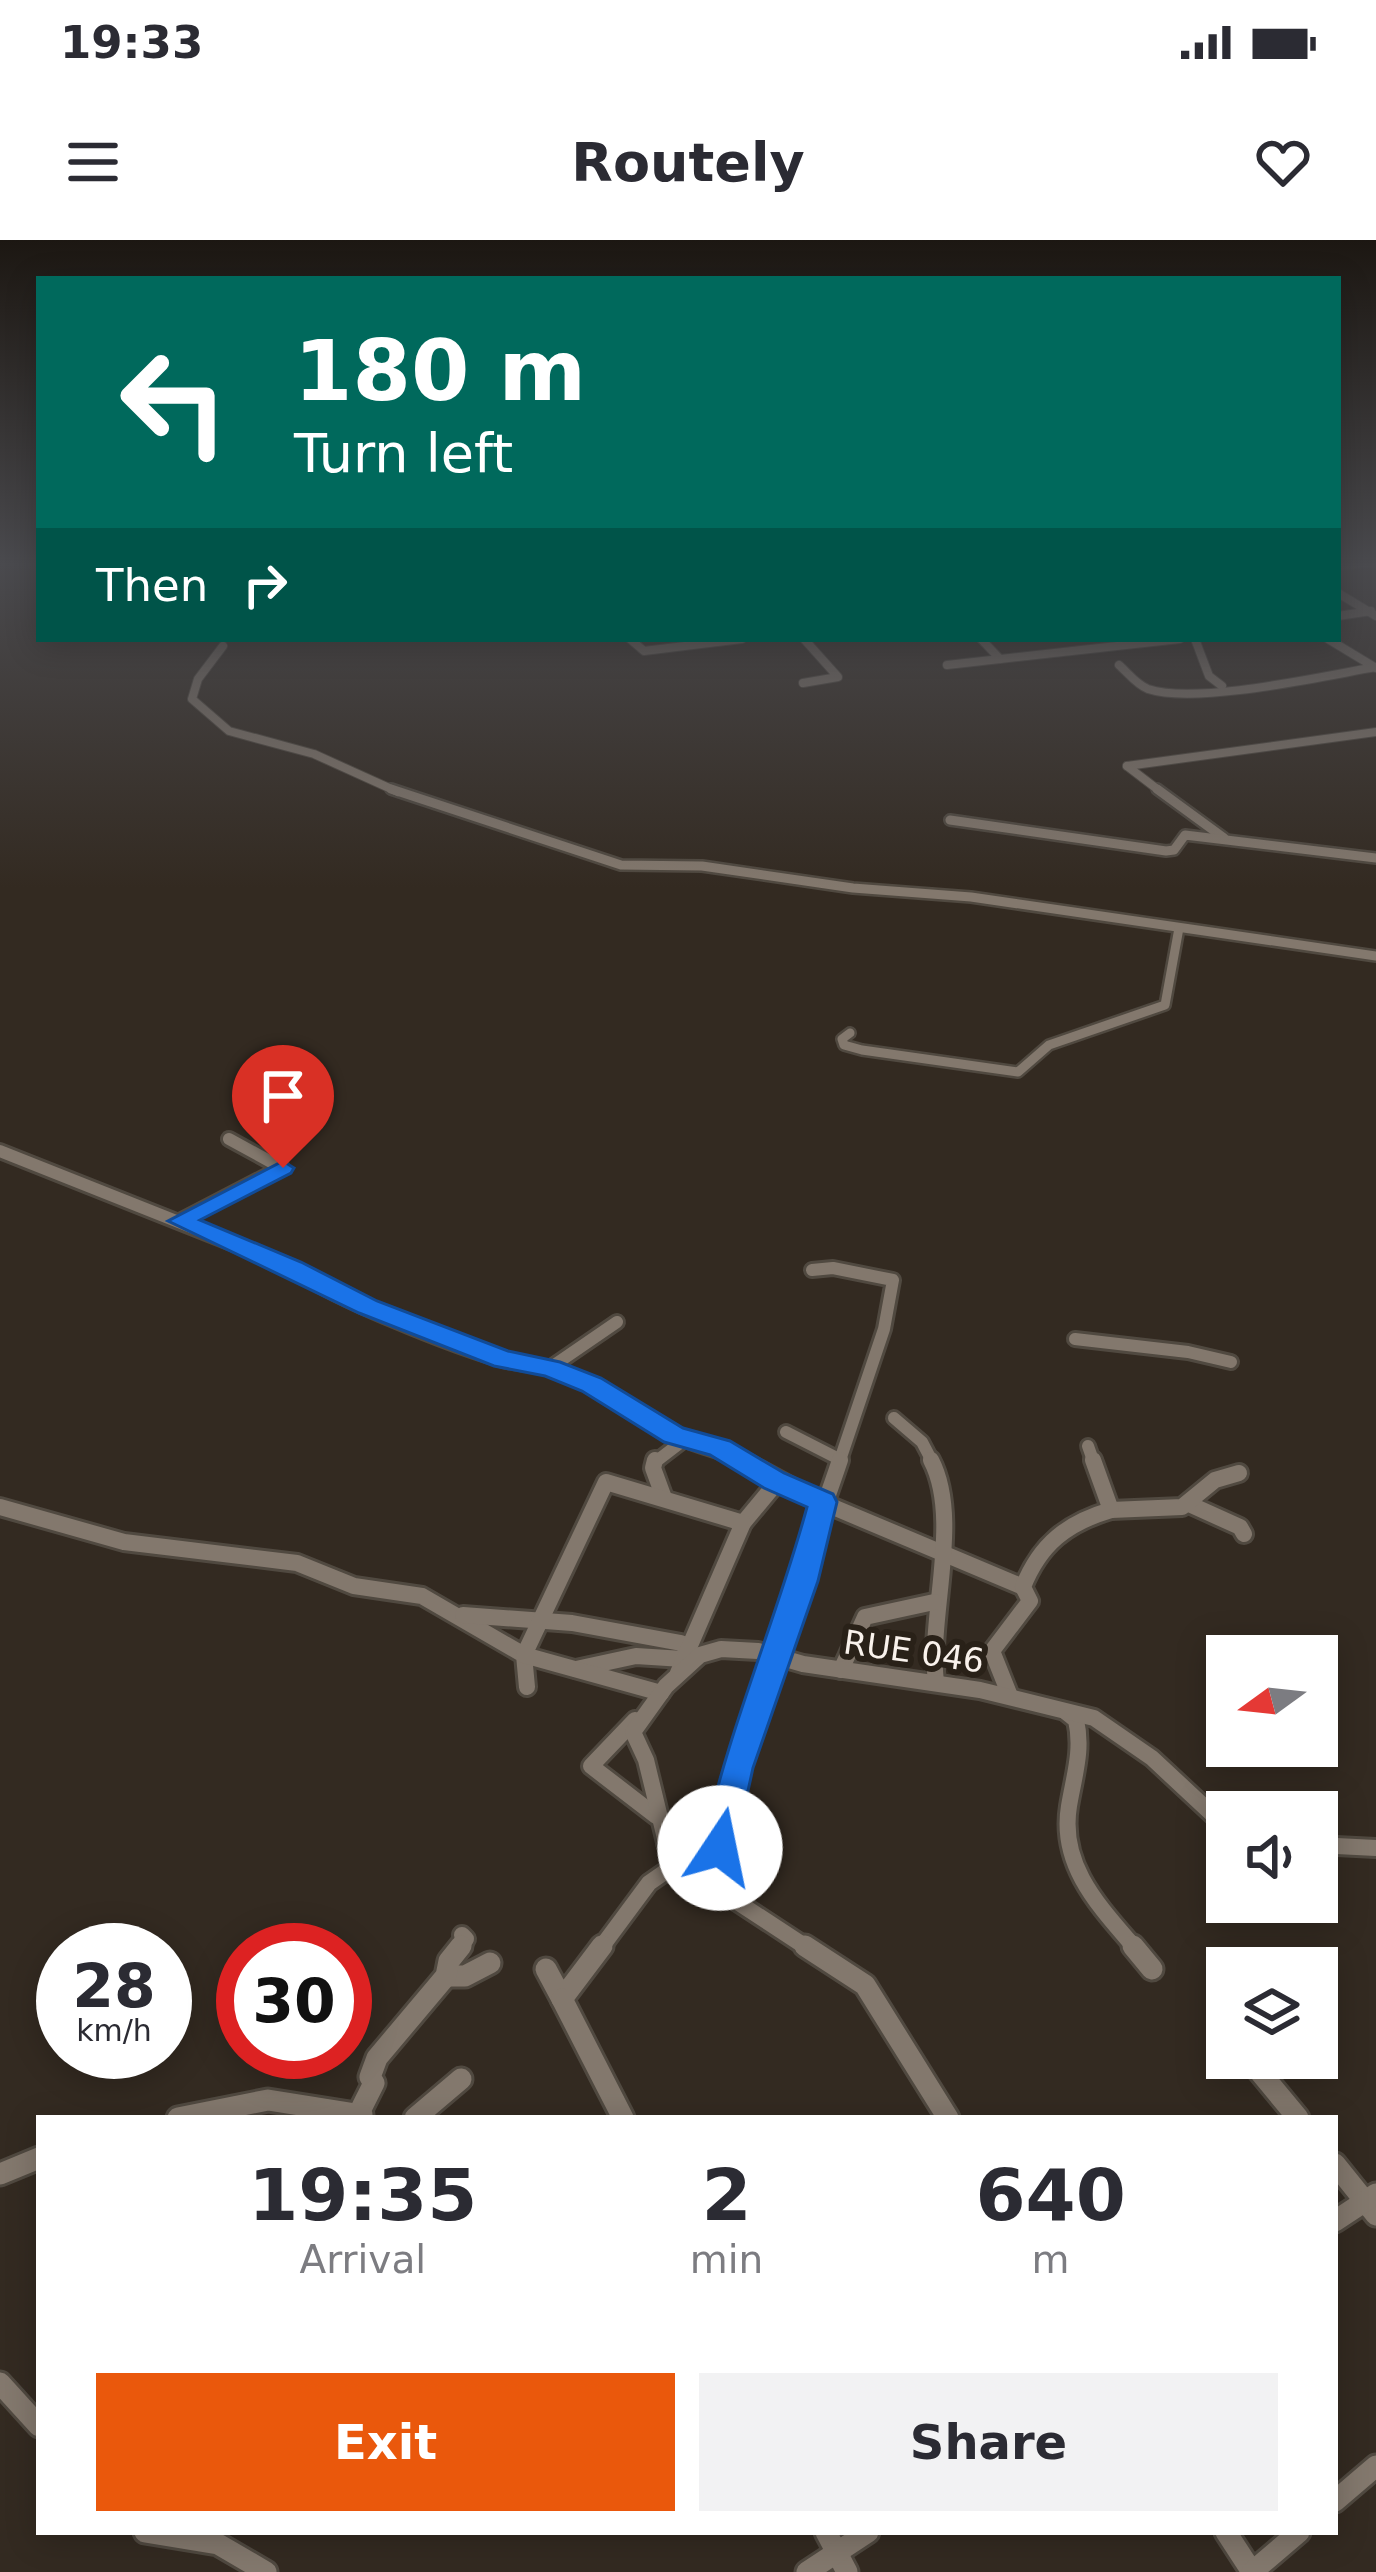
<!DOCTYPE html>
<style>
:root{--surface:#fff;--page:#f2f2f3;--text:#2b2b33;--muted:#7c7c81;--accent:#ea580c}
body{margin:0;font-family:"DejaVu Sans",sans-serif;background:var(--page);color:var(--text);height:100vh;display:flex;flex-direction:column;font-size:45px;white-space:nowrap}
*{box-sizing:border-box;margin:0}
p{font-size:39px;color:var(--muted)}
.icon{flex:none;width:66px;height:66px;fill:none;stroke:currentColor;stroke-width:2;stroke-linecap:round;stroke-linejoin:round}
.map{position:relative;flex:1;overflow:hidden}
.drawer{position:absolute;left:36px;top:1875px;width:1302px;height:420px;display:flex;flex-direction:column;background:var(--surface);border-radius:0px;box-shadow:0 6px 30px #0003}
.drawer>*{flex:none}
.top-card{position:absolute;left:36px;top:36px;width:1305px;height:366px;border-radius:0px;box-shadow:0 6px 30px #0003;background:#00695c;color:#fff;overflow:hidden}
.needle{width:78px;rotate:255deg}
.tools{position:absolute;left:1206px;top:1395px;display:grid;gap:24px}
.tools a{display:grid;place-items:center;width:132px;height:132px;border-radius:0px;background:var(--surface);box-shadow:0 6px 30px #0003;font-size:60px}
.speed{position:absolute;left:36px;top:1683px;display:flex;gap:24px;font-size:60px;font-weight:700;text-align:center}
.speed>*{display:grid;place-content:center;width:156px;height:156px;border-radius:50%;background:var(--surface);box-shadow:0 6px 30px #0003;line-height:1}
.speed small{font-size:30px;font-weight:400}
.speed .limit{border:18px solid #d22;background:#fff;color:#111}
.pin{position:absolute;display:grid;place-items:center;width:102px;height:102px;color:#fff;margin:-123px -51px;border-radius:50% 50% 50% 0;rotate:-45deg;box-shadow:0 0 12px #0007}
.pin .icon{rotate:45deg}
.me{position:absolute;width:132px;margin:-66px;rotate:11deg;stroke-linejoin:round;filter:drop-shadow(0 0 9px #0008)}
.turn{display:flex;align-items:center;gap:42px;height:252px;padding:0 60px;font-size:54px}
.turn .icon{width:156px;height:156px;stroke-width:2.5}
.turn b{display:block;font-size:84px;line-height:102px}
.then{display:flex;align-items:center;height:114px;padding:0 60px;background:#0003;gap:24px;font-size:45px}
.eta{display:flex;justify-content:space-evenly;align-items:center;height:204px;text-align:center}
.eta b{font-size:72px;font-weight:700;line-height:84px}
.button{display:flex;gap:24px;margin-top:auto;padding:24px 60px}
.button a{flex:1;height:138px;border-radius:0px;background:var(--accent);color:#fff;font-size:48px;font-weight:700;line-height:138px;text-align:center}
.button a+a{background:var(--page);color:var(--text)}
.status{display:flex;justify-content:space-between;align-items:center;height:84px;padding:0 60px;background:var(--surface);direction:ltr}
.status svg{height:33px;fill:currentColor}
header{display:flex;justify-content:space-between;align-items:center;height:156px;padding:0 60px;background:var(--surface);font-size:54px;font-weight:700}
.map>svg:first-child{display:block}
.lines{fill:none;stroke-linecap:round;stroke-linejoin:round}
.minor-far4-casing{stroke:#504940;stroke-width:10}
.minor-far3-casing{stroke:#504940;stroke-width:14}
.minor-far2-casing{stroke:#504940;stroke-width:18}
.minor-far1-casing{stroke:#504940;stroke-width:22}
.minor-casing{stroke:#504940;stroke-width:27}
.minor-far4{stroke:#83786d;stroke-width:8}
.minor-far3{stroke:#83786d;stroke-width:9}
.minor-far2{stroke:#83786d;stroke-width:12}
.minor-far1{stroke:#83786d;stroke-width:16}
.minor{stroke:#83786d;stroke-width:21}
.route{fill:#1a73e8;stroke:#114b97;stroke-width:3}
.labels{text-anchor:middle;stroke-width:12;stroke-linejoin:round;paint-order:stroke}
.street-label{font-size:33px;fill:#f9f2ec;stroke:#292118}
</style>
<div class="status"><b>19:33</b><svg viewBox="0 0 49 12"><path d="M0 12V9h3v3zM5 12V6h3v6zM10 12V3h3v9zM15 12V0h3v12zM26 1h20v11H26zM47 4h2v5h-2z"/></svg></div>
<header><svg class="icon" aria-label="menu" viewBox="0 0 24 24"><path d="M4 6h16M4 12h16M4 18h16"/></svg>Routely<svg class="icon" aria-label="heart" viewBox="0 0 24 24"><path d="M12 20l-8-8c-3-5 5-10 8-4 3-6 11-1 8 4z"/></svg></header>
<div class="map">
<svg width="1376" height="2332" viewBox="0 0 1376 2332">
<rect width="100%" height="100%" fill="#332a21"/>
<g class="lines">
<g class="minor-far4-casing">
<g id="minor-far4">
<polyline points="1338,326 1374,322"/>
<polyline points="1338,353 1376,376"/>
<polyline points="1338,376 1371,371"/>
<polyline points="630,399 644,411 742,399"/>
<polyline points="981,399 1000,419"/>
<polyline points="1195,399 1209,436 1222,446"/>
<polyline points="1328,399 1376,428"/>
<polyline points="223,406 198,439 192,459 229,491 314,514 398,552"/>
<polyline points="947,425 1180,399"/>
<path d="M1119 425C1128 433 1137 445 1148 449 1196 465 1324 436 1376 427"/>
<polyline points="803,443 838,437 804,399"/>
<polyline points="1127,526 1376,492"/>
<polyline points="1127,526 1161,552"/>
</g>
</g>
<g class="minor-far3-casing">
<g id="minor-far3">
<polyline points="391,549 621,625 702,626 853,648 971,657 1376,716"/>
<polyline points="1157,549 1224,598"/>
<polyline points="950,580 1166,611 1174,610 1185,595 1376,618"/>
<polyline points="850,793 842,799 844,805 862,810 1018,832 1049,805 1165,765 1179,688"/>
</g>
</g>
<g class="minor-far2-casing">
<g id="minor-far2">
<path d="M0 911 292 1027C323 1055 459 1108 503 1120 518 1124 534 1124 548 1128 596 1141 636 1175 679 1197 701 1208 725 1211 747 1223"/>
<polyline points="180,981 282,928 229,899"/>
<polyline points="812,1030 833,1028 893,1040 884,1089 839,1223"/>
<polyline points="1075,1099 1188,1112 1231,1122"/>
<polyline points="550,1128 617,1082"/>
<polyline points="894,1178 922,1202 933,1223"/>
<polyline points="786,1192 837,1218"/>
<polyline points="1088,1206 1094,1223"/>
<polyline points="654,1223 684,1200"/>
</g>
</g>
<g class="minor-far1-casing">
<g id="minor-far1">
<polyline points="655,1220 653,1228 664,1258"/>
<polyline points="742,1220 814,1259 1023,1347"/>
<path d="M931 1220C962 1279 928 1376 936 1443"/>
<polyline points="1189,1264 1240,1287 1244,1294"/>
<polyline points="0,1267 124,1302 297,1323 354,1346 422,1356 524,1415 527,1447"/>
<polyline points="1111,1270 1182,1267 1215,1240 1239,1233"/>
<polyline points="743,1283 778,1241"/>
<polyline points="463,1375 572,1383 681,1403 687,1409"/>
<polyline points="576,1429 636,1416 683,1419"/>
<polyline points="841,1430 865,1377 934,1362"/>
<polyline points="661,1453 524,1415 606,1242 743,1283 678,1433"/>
<path d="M1010 1456 992 1411 1030 1361 1023 1347C1040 1304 1067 1283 1111 1270L1093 1220"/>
<path d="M1066 1472 1076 1480C1083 1510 1074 1536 1069 1566 1059 1626 1100 1667 1136 1709"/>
<polyline points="635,1480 591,1526 656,1576"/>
<polyline points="666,1603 716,1648 809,1709"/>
<polyline points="1317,1605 1376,1608"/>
<path d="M716 1648C731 1501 793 1360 840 1220"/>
<polyline points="459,1709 466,1699 462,1695"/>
<polyline points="600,1709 649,1643 672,1627 646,1520 633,1492 666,1446 700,1415 721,1409 758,1411 803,1424 980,1450 1094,1478 1152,1518 1227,1588"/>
</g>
</g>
<g class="minor-casing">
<g id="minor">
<polyline points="805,1706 865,1745 948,1878"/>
<polyline points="1133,1706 1152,1729"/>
<polyline points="546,1729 562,1759 602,1706"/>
<polyline points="446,1736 465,1736 490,1723"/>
<polyline points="562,1759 623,1878"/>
<polyline points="1250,1820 1298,1878"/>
<polyline points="359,1873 374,1843 370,1837 377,1818 446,1736 449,1721 461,1706"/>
<polyline points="178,1878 268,1860 362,1875"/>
<polyline points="415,1878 461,1839"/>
<polyline points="1335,1924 1376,1975"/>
<polyline points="0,1934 39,1918"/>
<polyline points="1335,1981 1376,1954"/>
<polyline points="0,2143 39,2186"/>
<polyline points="1335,2261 1376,2226"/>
<polyline points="145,2292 218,2304 266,2332"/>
<polyline points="826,2292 847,2332"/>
<polyline points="1226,2292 1252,2332"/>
<polyline points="807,2332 868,2292"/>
<polyline points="1252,2332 1299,2292"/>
</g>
</g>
<use href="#minor-far4" class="minor-far4"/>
<use href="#minor-far3" class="minor-far3"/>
<use href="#minor-far2" class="minor-far2"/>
<use href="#minor-far1" class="minor-far1"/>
<use href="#minor" class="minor"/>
</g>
<linearGradient id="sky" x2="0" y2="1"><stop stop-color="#1c1712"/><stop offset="0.5" stop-color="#4a4a4e"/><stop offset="1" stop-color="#4a4a4e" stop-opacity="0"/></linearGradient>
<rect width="1376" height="648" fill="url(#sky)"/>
<path class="route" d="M283 921 294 928 291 933 200 980 301 1022 377 1061 508 1111 560 1122 601 1138 683 1188 730 1201 784 1233 833 1254 837 1262 818 1341 753 1528 733 1619 720 1624 708 1619 703 1608C727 1491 776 1382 807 1267L764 1248 710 1215 664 1202 582 1151 545 1136 494 1126 359 1073 168 981Z"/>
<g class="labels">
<g class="street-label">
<text transform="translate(914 1411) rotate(8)" y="12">RUE 046</text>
</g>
</g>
</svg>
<div class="tools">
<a><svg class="needle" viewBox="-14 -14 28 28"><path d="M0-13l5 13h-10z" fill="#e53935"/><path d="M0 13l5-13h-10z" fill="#7c7c81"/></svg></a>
<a><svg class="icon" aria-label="sound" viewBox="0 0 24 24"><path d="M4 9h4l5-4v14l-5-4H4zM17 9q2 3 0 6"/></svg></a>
<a><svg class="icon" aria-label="layers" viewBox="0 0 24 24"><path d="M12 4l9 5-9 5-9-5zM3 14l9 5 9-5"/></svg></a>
</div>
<div class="speed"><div>28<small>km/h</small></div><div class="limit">30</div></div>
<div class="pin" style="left:283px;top:928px;background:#d93025"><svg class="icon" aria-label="arrive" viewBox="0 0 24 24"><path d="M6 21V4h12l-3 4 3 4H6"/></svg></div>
<svg class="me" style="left:720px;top:1608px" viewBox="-20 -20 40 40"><circle r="19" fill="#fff"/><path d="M0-13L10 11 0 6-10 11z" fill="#1a73e8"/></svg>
<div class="top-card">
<div class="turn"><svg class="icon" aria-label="left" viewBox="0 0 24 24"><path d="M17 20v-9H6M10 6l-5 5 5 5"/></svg><div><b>180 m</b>Turn left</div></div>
<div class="then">Then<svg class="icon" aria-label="right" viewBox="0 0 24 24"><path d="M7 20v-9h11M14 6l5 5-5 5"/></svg></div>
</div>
<section class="drawer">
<div class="eta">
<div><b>19:35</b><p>Arrival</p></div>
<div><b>2</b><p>min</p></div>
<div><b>640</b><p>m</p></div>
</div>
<div class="button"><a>Exit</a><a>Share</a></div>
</section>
</div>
